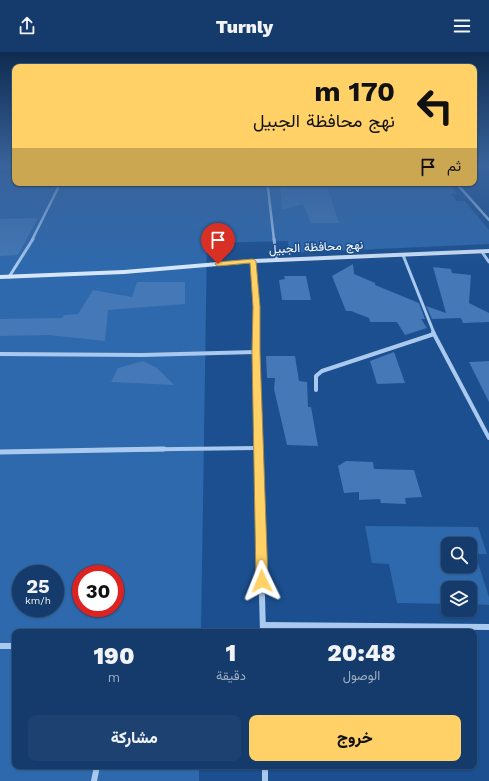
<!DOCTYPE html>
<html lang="ar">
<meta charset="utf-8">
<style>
:root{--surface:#143b6b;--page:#1d4271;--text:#f1f3f6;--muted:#9dadc1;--line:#33557e;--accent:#ffd166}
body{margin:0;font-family:"Work Sans",Vazirmatn,sans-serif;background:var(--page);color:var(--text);direction:rtl;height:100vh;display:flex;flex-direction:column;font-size:15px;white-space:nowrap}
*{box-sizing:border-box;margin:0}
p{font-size:13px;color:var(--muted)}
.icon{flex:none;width:22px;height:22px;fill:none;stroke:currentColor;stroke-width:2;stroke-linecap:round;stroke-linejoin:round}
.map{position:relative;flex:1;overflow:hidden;direction:ltr}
.sheet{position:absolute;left:12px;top:577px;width:465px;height:140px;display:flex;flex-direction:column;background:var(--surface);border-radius:8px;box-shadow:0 1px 3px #0004,0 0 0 1px var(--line);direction:rtl}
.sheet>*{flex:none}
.banner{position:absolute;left:12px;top:12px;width:465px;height:122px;border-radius:8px;box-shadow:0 1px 3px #0004,0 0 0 1px var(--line);direction:rtl;background:#ffd166;color:#111;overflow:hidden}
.fabs{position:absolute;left:441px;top:485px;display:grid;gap:8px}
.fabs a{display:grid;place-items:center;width:36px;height:36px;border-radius:8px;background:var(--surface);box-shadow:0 1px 3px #0004,0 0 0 1px var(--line);font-size:20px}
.speed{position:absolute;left:12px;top:513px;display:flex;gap:8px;font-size:20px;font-weight:700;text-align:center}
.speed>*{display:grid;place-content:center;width:52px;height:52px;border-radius:50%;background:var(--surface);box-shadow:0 1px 3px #0004,0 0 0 1px var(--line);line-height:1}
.speed small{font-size:10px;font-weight:400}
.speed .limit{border:6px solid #d22;background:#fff;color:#111}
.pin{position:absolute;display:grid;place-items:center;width:34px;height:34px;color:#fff;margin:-41px -17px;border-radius:50% 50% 50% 0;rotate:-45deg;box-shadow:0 0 4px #0007}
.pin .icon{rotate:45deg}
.me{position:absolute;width:44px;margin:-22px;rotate:358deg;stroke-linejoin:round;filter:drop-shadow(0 0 3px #0008)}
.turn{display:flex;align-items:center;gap:14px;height:84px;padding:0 16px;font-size:18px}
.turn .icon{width:52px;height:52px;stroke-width:2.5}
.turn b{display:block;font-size:28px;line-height:34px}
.then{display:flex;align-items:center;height:38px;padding:0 16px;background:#0003;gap:8px;font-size:15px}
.eta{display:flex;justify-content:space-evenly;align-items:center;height:68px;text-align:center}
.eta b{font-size:24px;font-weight:800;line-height:28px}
.primary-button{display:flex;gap:8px;margin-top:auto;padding:8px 16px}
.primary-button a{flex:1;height:46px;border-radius:8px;background:var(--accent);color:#111;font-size:16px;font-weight:800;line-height:46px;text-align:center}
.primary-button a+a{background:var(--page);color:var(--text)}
header{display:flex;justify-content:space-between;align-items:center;height:52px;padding:0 16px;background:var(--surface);font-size:18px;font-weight:800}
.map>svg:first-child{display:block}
.green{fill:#2e69ad;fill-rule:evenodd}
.building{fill:#4478b7}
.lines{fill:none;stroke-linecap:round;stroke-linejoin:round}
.lane{stroke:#a9c9ee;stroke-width:2}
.street-far4{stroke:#a9c9ee;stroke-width:2.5}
.street-far3{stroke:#a9c9ee;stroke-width:3}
.street-far2{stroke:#a9c9ee;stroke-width:4}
.street-far1{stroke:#a9c9ee;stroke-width:5}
.street{stroke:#a9c9ee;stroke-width:6}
.secondary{fill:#d6e6fa;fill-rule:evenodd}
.route{fill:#ffd166;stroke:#a68842}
.labels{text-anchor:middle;stroke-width:3;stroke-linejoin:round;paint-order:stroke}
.far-street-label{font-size:12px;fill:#fff;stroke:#1b4f8f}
</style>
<header><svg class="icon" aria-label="menu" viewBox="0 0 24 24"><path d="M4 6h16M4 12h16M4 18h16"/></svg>Turnly<svg class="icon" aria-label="share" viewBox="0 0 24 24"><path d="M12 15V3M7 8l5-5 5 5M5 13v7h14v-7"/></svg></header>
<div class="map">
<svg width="489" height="729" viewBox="0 0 489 729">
<rect width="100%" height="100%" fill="#1b4f8f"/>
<g class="green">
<path d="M0 121H15V131H449L457 141 451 142 457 149H465L489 178V192L289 201 288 189 207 191 201 580H15V714H199V729H0ZM21 522H55V556H21ZM81 522H115V556H81Z"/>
<path d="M365 474 478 475 487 502H475L489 545V553L470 552V536H448V552L397 551 389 512 372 511ZM448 492H470V514H448Z"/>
</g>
<g class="building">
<polygon points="280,131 326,131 339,171 311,171 303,152 282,158"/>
<polygon points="38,166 18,203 0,204 0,167"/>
<polygon points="353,212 354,222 375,231 375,233 419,251 425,267 421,267 427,276 405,283 397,270 370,270 369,266 351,259 346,259 332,224"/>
<polygon points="433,215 451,217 452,221 471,223 469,251 489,261 489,270 463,271 461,266 432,267 426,254 446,261"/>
<polygon points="284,224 306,224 311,248 282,248 279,228 285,227"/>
<polygon points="137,230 185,230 185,252 108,258 105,289 49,283 0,284 0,267 62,266 64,263 78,262 93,238 132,245"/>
<polygon points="394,300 405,331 377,332 370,309"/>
<polygon points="266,304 295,304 299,329 307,330 308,355 311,355 318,394 287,393 274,337 275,326 267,326"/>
<polygon points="143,309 157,316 174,333 111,330 118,316"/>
<polygon points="489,309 489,350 469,310"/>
<polygon points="346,409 373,410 374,417 414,418 422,445 405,446 406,452 381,451 380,447 359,448 359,440 344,441 338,414"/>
</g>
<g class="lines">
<polyline class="lane" points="474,116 489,115"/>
<g class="street-far4">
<polyline points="456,131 489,168"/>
<polyline points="268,136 274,188"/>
<polyline points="32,188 58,136"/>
</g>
<g class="street-far3">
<polyline points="274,187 277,208"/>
<polyline points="482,200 489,210"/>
<polyline points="403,203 434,281"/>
<polyline points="253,209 256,281"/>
<polyline points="9,225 33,187"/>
</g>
<g class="street-far2">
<polyline points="256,280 258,398"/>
<polyline points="434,282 489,386"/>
<polyline points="0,302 142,303 256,300"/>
<polyline points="316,338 316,324 322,319 434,282 433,280"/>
<polyline points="100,398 258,396"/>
</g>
<g class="street-far1">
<polyline points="258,397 262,545"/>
<polyline points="0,400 164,397"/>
</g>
<g class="street">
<polyline points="262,544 263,580"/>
<polyline points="263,573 489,575"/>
<polyline points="0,594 15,594"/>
<polyline points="265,714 265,729"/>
<polyline points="94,729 97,714"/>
</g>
<polygon class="secondary" points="489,197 489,201 253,211 124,222 0,227 0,223 124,218 253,207"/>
</g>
<linearGradient id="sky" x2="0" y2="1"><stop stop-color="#0f2b4f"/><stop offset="0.53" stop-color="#39639b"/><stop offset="1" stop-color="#39639b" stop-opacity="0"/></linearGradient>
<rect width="489" height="215" fill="url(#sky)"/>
<polygon class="route" points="253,207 256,209 260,255 260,300 268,529 266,533 262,534 258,533 256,529 252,300 253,255 250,211 218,214 215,212 218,210"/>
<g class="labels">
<g class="far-street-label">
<text transform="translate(316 195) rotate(-3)" y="4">نهج محافظة الجبيل</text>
</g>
</g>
</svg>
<div class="fabs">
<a><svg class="icon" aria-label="search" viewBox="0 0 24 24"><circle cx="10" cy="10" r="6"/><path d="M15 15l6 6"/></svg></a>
<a><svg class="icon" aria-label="layers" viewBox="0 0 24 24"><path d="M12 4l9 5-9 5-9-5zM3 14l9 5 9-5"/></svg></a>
</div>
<div class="speed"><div>25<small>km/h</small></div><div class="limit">30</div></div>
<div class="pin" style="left:218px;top:212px;background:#d93025"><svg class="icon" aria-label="arrive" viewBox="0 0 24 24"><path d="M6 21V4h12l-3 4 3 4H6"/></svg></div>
<svg class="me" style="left:262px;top:529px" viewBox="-20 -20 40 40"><path d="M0-17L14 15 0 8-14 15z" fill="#ffd166" stroke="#fff" stroke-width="4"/></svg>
<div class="banner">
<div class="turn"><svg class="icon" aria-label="left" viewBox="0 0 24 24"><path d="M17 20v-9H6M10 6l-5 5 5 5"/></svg><div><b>170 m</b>نهج محافظة الجبيل</div></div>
<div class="then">ثم<svg class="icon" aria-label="arrive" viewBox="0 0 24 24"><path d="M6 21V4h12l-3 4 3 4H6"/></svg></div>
</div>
<section class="sheet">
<div class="eta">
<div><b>20:48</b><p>الوصول</p></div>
<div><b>1</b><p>دقيقة</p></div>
<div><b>190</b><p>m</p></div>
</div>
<div class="primary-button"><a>خروج</a><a>مشاركة</a></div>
</section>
</div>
